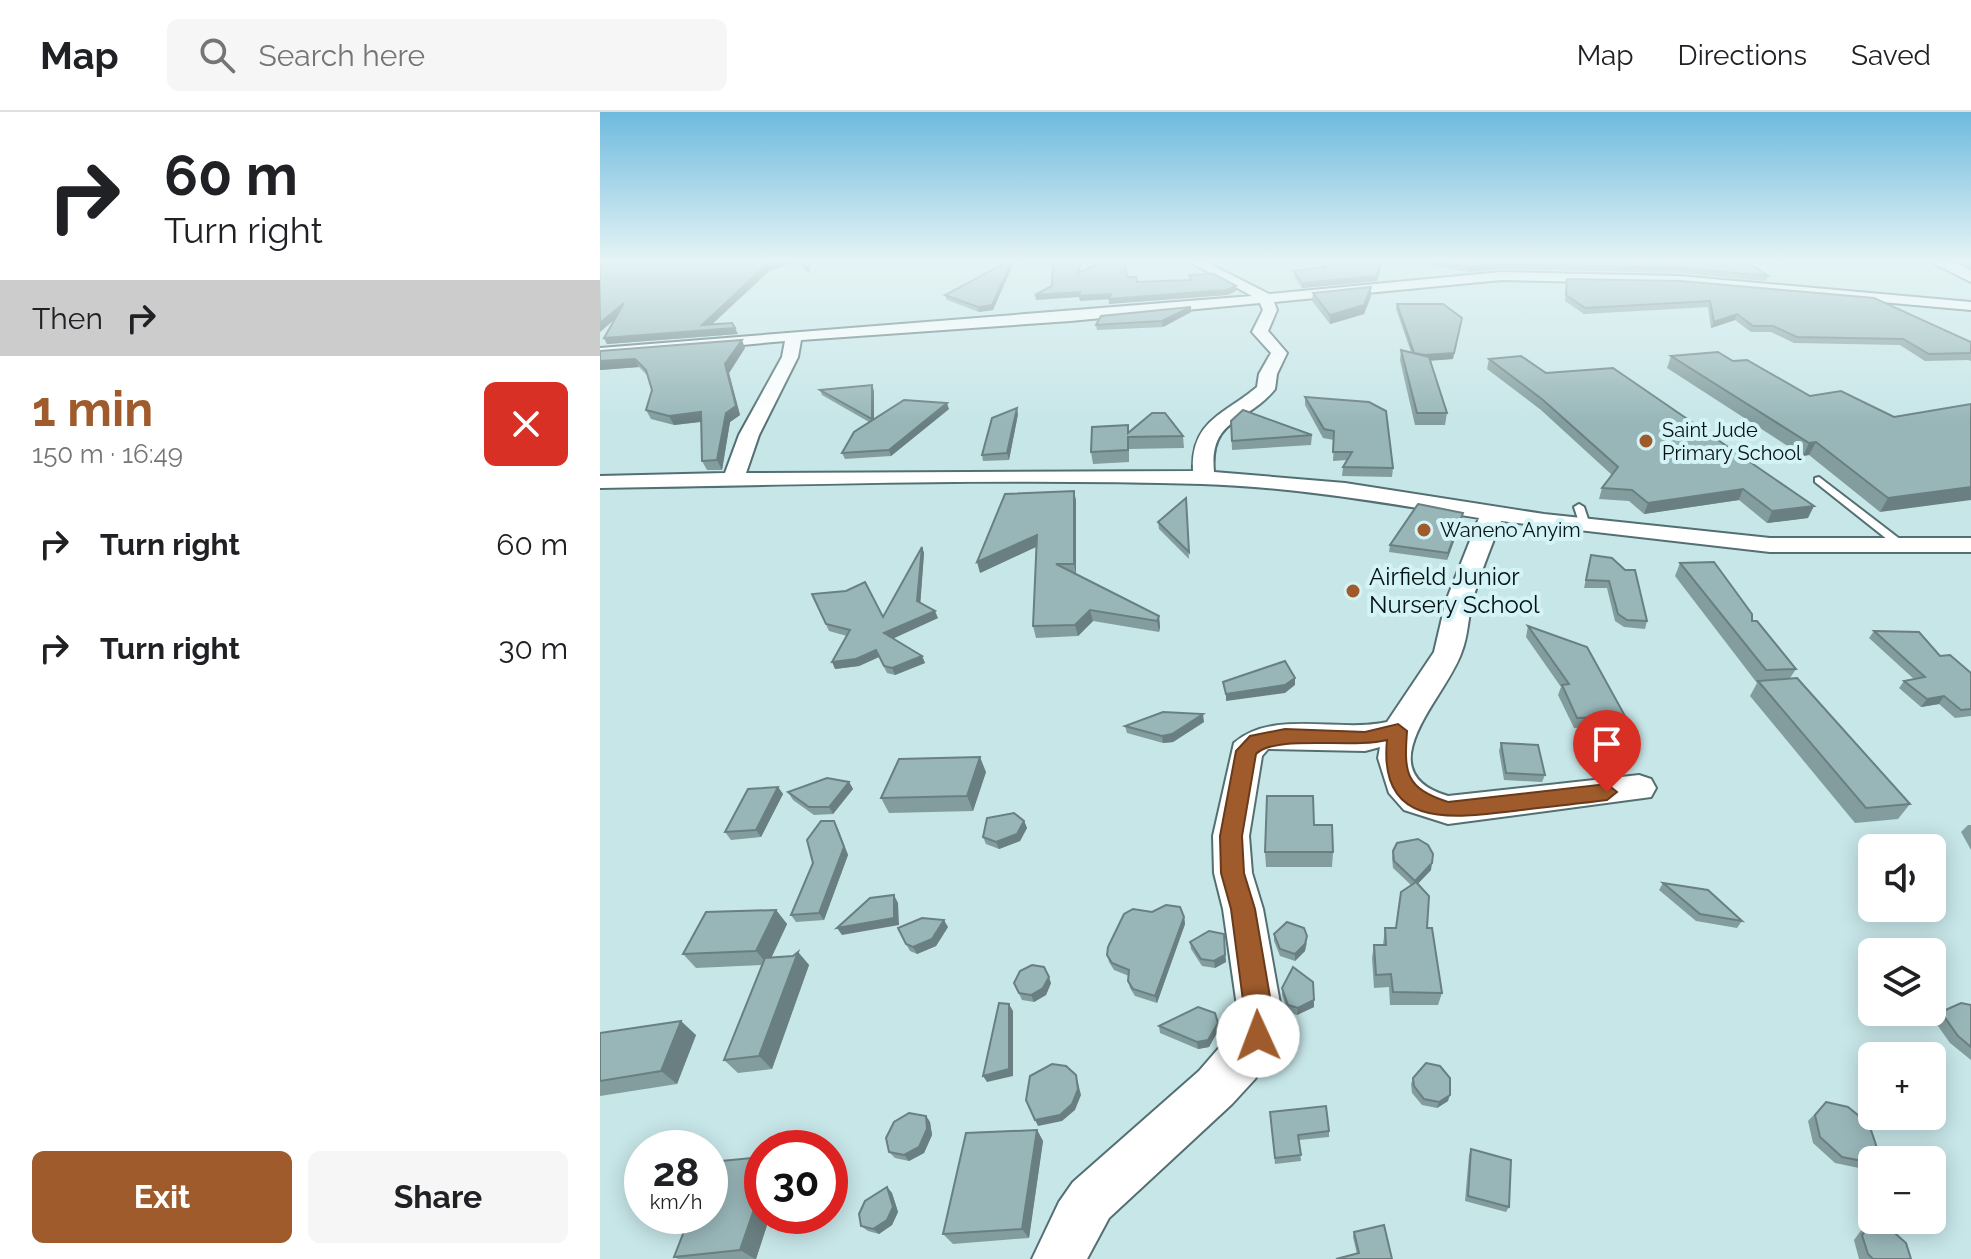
<!DOCTYPE html>
<meta charset="utf-8">
<style>
:root{--surface:#fff;--page:#f6f6f6;--text:#202124;--muted:#757577;--line:#e0e0e0;--accent:#9f5b2b}
body{margin:0;font-family:Raleway,sans-serif;background:var(--page);color:var(--text);height:100vh;display:flex;flex-direction:column;font-size:30px;white-space:nowrap}
*{box-sizing:border-box;margin:0}
p{font-size:26px;color:var(--muted)}
.icon{flex:none;width:44px;height:44px;fill:none;stroke:currentColor;stroke-width:2;stroke-linecap:round;stroke-linejoin:round}
.map{position:relative;flex:1;overflow:hidden}
.details{display:flex;flex-direction:column;background:var(--surface);width:600px}
.details>*{flex:none}
.top-card{background:#fff;color:var(--text);overflow:hidden}
.fabs{position:absolute;left:1258px;top:722px;display:grid;gap:16px}
.fabs a{display:grid;place-items:center;width:88px;height:88px;border-radius:12px;background:var(--surface);box-shadow:0 4px 20px #0003;font-size:40px}
.speed{position:absolute;left:24px;top:1018px;display:flex;gap:16px;font-size:40px;font-weight:700;text-align:center}
.speed>*{display:grid;place-content:center;width:104px;height:104px;border-radius:50%;background:var(--surface);box-shadow:0 4px 20px #0003;line-height:1}
.speed small{font-size:20px;font-weight:400}
.speed .limit{border:12px solid #d22;background:#fff;color:#111}
.pin{position:absolute;display:grid;place-items:center;width:68px;height:68px;color:#fff;margin:-82px -34px;border-radius:50% 50% 50% 0;rotate:-45deg;box-shadow:0 0 8px #0007}
.pin .icon{rotate:45deg}
.me{position:absolute;width:88px;margin:-44px;rotate:358deg;stroke-linejoin:round;filter:drop-shadow(0 0 6px #0008)}
.turn{display:flex;align-items:center;gap:28px;height:168px;padding:0 32px;font-size:36px}
.turn .icon{width:104px;height:104px;stroke-width:2.5}
.turn b{display:block;font-size:56px;line-height:68px}
.then{display:flex;align-items:center;height:76px;padding:0 32px;background:#0003;gap:16px;font-size:30px}
.round{display:grid;place-items:center;flex:none;width:84px;height:84px;border-radius:12px;background:var(--page)}
.overview{display:flex;align-items:center;justify-content:space-between;height:136px;padding:0 32px}
h1{font-size:48px;font-weight:700;line-height:60px;color:var(--accent)}
.action{display:flex;gap:16px;margin-top:auto;padding:16px 32px}
.action a{flex:1;height:92px;border-radius:12px;background:var(--accent);color:#fff;font-size:32px;font-weight:700;line-height:92px;text-align:center}
.action a+a{background:var(--page);color:var(--text)}
ul{padding:0;list-style:none}
li{display:flex;align-items:center;gap:24px;height:104px;padding:0 32px}
li div{flex:1}
li b{display:block;font-size:30px}
li em{font-style:normal}
header{display:flex;align-items:center;gap:48px;box-sizing:border-box;height:112px;padding:0 40px;background:var(--surface);border-bottom:2px solid var(--line)}
header strong{font-size:38px}
nav{display:flex;gap:44px;margin-inline-start:auto;font-size:28px}
.search{width:560px;height:72px;background:var(--page);display:flex;align-items:center;gap:20px;box-sizing:border-box;padding:0 28px;border-radius:12px;color:var(--muted);font-size:30px}
main{display:flex;flex:1;min-height:0}
.map>svg:first-child{display:block}
.lines{fill:none;stroke-linecap:round;stroke-linejoin:round}
.lane-casing{stroke:#546f72;stroke-width:4}
.street-casing{stroke:#546f72;stroke-width:4}
.secondary-casing{stroke:#546f72;stroke-width:4}
.lane{fill:#fff;fill-rule:evenodd}
.street{fill:#fff;fill-rule:evenodd}
.secondary{fill:#fff;fill-rule:evenodd}
.wall{fill:#839d9e}
.shaded-wall{fill:#6a7f81}
.building{fill:#98b6b8;stroke:#6a7f81;stroke-width:2}
.route{fill:#9f5b2b;stroke:#673b1c;stroke-width:2}
.poi-dot{fill:#9f5b2b;stroke:#d4f3f6;stroke-width:3}
.labels{text-anchor:middle;stroke-width:8;stroke-linejoin:round;paint-order:stroke}
.far-poi-label{font-size:20px;fill:#071213;stroke:#d4f3f6;text-anchor:start}
.poi-label{font-size:24px;fill:#071213;stroke:#d4f3f6;text-anchor:start}
</style>
<header>
<strong>Map</strong>
<div class="search"><svg class="icon" aria-label="search" viewBox="0 0 24 24"><circle cx="10" cy="10" r="6"/><path d="M15 15l6 6"/></svg>Search here</div>
<nav><a>Map</a><a>Directions</a><a>Saved</a></nav>
</header>
<main>
<section class="details">
<div class="top-card">
<div class="turn"><svg class="icon" aria-label="right" viewBox="0 0 24 24"><path d="M7 20v-9h11M14 6l5 5-5 5"/></svg><div><b>60 m</b>Turn right</div></div>
<div class="then">Then<svg class="icon" aria-label="right" viewBox="0 0 24 24"><path d="M7 20v-9h11M14 6l5 5-5 5"/></svg></div>
</div>
<div class="overview"><div><h1>1 min</h1><p>150 m · 16:49</p></div><a class="round" style="background:#d93025;color:#fff"><svg class="icon" aria-label="close" viewBox="0 0 24 24"><path d="M6 6l12 12M18 6L6 18"/></svg></a></div>
<ul>
<li><svg class="icon" aria-label="right" viewBox="0 0 24 24"><path d="M7 20v-9h11M14 6l5 5-5 5"/></svg><div><b>Turn right</b></div><em>60 m</em></li>
<li><svg class="icon" aria-label="right" viewBox="0 0 24 24"><path d="M7 20v-9h11M14 6l5 5-5 5"/></svg><div><b>Turn right</b></div><em>30 m</em></li>
</ul>
<div class="action"><a>Exit</a><a>Share</a></div>
</section>
<div class="map">
<svg width="1371" height="1147" viewBox="0 0 1371 1147">
<rect width="100%" height="100%" fill="#c7e6e8"/>
<g class="lines">
<g class="lane-casing">
<g id="lane">
<polygon points="1219,365 1305,431 1305,435 1297,435 1215,370 1215,366"/>
<polygon points="979,392 984,395 990,413 989,415 985,416 980,413 974,395"/>
</g>
</g>
<g class="street-casing">
<path id="street" d="M588 149H604L669 182 901 160 1079 164 1371 190V198L1079 172 901 168 674 190 677 198 668 219 687 241 677 262 675 277C647 312 609 305 614 360L745 371 944 402 1170 426H1371V440H1170L901 409C891 436 879 463 872 491 868 506 868 524 862 539 848 584 763 659 848 684L1039 663 1051 667 1056 676 1051 685 848 712 804 698 789 681 778 646 780 635 765 639 668 637 662 644 649 724 652 761 663 797 683 908 677 928 655 967 632 992 509 1106 487 1147H432L459 1090 473 1070 599 959 637 915 639 908 623 797 614 761 613 724 634 631C673 597 740 621 787 610L834 540 846 489 879 406C787 391 695 375 602 372 401 366 200 373 0 376V364L125 361 139 323 182 245 185 229 0 246V236L652 184ZM660 191 663 198 652 220 671 241 659 262 657 275C624 303 591 308 593 359L146 361 159 323 198 245 201 228 470 209Z"/>
</g>
<g class="secondary-casing">
<polygon id="secondary" points="1329,149 1352,149 1371,158 1371,170"/>
</g>
<use href="#lane" class="lane"/>
<use href="#street" class="street"/>
<use href="#secondary" class="secondary"/>
</g>
<g class="wall">
<polygon points="0,149 212,149 209,161 195,150 169,159 112,212 138,222 7,232 4,226 15,207 0,220"/>
<polygon points="409,149 413,149 413,152 393,198 379,200 347,188 345,183"/>
<polygon points="748,149 783,149 777,169 702,176 694,164 694,159 722,156 722,150"/>
<polygon points="799,149 1146,149 1168,164 1166,169 1079,161 901,157 868,160"/>
<polygon points="1359,149 1371,149 1371,155"/>
<polygon points="967,167 1371,230 1371,249 1368,248 1325,249 1300,233 1194,231 1171,220 1151,220 1135,208 1111,216 1108,195 984,202 965,189"/>
<polygon points="713,181 771,184 764,202 730,212 712,189"/>
<polygon points="797,192 853,247 830,248 847,301 845,313 815,313 800,248 801,238 811,240 796,197"/>
<polygon points="591,195 591,200 563,215 497,218 496,213"/>
<polygon points="145,236 129,261 140,303 130,310 122,358 107,358 102,349 102,310 74,313 51,307 46,298 52,278 48,264 39,255 0,258 0,239"/>
<polygon points="1071,244 1133,249 1210,284 1294,305 1371,292 1280,400 1209,343 1203,344 1067,256"/>
<polygon points="889,247 946,261 1208,406 1167,411 1139,388 1044,402 1029,389 999,387 1002,376 1012,363 941,298 887,257"/>
<polygon points="220,278 274,279 274,307 349,297 291,344 245,347 242,341 269,310 222,283"/>
<polygon points="705,285 793,356 792,365 742,364 743,355 747,348 733,349 734,328 723,326 705,293"/>
<polygon points="418,302 409,348 383,349 382,343"/>
<polygon points="631,309 712,323 711,333 632,338"/>
<polygon points="529,320 583,324 584,336 529,337 529,350 493,352 491,340"/>
<polygon points="474,379 476,389 476,462 559,504 560,515 559,520 493,509 478,524 436,526 433,514 436,435 380,461"/>
<polygon points="586,386 589,447 559,417 558,410"/>
<polygon points="863,401 862,408 847,448 789,440 790,433"/>
<polygon points="322,435 324,441 320,491 338,506 293,526 322,544 325,551 295,563 287,561 279,545 259,554 235,557 247,524 229,519 212,482 283,505"/>
<polygon points="991,443 1025,458 1047,509 1045,517 1024,515 1015,509 1007,476 984,476"/>
<polygon points="1080,451 1152,509 1196,557 1190,566 1310,692 1298,707 1255,711 1150,584 1157,571 1075,464"/>
<polygon points="928,514 1025,604 1020,614 974,616 958,583 961,575 926,525"/>
<polygon points="1274,519 1340,544 1371,561 1371,604 1355,606 1339,592 1321,595 1299,576 1304,569 1314,567 1269,526"/>
<polygon points="604,610 573,630 563,631 527,621 525,614"/>
<polygon points="901,631 945,663 942,670 904,668 899,639"/>
<polygon points="386,660 373,699 289,701 281,686"/>
<polygon points="249,670 253,677 233,702 214,703 193,688 188,680"/>
<polygon points="178,675 183,682 161,725 131,728 125,720"/>
<polygon points="424,709 427,716 420,729 399,737 386,732 383,725"/>
<polygon points="714,713 733,740 732,755 666,755 665,740"/>
<polygon points="1368,713 1371,713 1371,738 1361,720"/>
<polygon points="238,717 248,743 224,808 196,810 191,803"/>
<polygon points="793,739 831,758 817,772 842,881 838,893 790,893 789,875 774,876 772,846 774,833 783,833 785,816 796,816 811,773 793,756 792,746"/>
<polygon points="1063,771 1142,809 1137,816 1096,809 1059,778"/>
<polygon points="176,798 187,812 171,846 193,844 198,840 209,853 172,957 138,961 124,948 162,853 96,856 83,842"/>
<polygon points="584,805 585,812 557,891 535,884 530,876 528,869 529,864 514,858 509,850 507,843"/>
<polygon points="348,815 336,834 317,842 310,839 306,832"/>
<polygon points="674,822 707,831 705,839 695,849 680,844 674,829"/>
<polygon points="590,830 626,850 615,856 602,854 591,837"/>
<polygon points="414,871 451,871 446,883 434,890 422,888"/>
<polygon points="682,876 714,895 697,903 688,900 682,883"/>
<polygon points="1371,893 1371,948 1350,931 1333,907 1341,900"/>
<polygon points="559,914 619,917 609,935 598,937 560,921"/>
<polygon points="0,921 96,923 77,972 0,984"/>
<polygon points="813,966 848,989 837,996 822,993 812,981 811,972"/>
<polygon points="1226,990 1267,1050 1259,1056 1235,1051 1213,1031 1208,1009"/>
<polygon points="670,1000 729,1019 729,1025 699,1028 701,1049 675,1052"/>
<polygon points="326,1004 330,1010 332,1023 324,1041 309,1049 295,1046 289,1040"/>
<polygon points="437,1018 443,1029 429,1126 353,1132 343,1122"/>
<polygon points="871,1037 909,1095 906,1100 865,1089 869,1043"/>
<polygon points="287,1075 292,1081 298,1100 292,1113 279,1122 268,1119 261,1114"/>
<polygon points="162,1104 170,1104 156,1147 78,1147 74,1145"/>
<polygon points="1271,1112 1311,1147 1259,1147 1254,1128 1262,1117"/>
<polygon points="754,1120 792,1147 757,1142 753,1125"/>
</g>
<g class="shaded-wall">
<polygon points="180,149 195,150 169,159 106,218 135,216 138,222 7,232 4,226 102,213 166,153"/>
<polygon points="209,149 212,149 209,161 207,156"/>
<polygon points="412,149 413,149 413,152 393,198 379,200 378,195"/>
<polygon points="783,149 777,169 702,176 702,171"/>
<polygon points="902,152 901,157 868,160 869,155"/>
<polygon points="636,174 636,179 628,183 509,192 509,187"/>
<polygon points="771,175 771,184 764,202 730,212 730,203"/>
<polygon points="480,180 511,182 512,187 480,189 479,185 436,188 435,183"/>
<polygon points="24,191 27,196 0,220 0,211"/>
<polygon points="591,195 591,200 563,215 562,209"/>
<polygon points="1137,202 1135,208 1111,216 1114,210"/>
<polygon points="861,211 853,247 815,250"/>
<polygon points="142,228 145,236 129,261 140,303 130,310 122,358 117,348 125,252"/>
<polygon points="35,247 39,255 0,258 0,249"/>
<polygon points="272,273 274,279 274,313 272,307"/>
<polygon points="347,291 349,297 291,344 289,338"/>
<polygon points="417,296 418,302 409,348 407,341"/>
<polygon points="101,300 106,309 74,313 69,304"/>
<polygon points="1216,330 1209,343 1203,344 1209,331"/>
<polygon points="1371,375 1371,388 1280,400 1288,386"/>
<polygon points="1143,377 1139,388 1044,402 1048,391"/>
<polygon points="474,379 476,389 476,463 474,452"/>
<polygon points="1214,394 1208,406 1167,411 1172,399"/>
<polygon points="863,401 862,408 847,448 848,441"/>
<polygon points="437,423 440,433 380,461 377,450"/>
<polygon points="322,435 324,441 320,496 317,489"/>
<polygon points="490,498 493,509 478,524 475,513"/>
<polygon points="335,499 338,506 288,529 284,521"/>
<polygon points="559,504 560,515 559,520 557,509"/>
<polygon points="276,538 279,545 259,554 235,557 232,550"/>
<polygon points="322,544 325,551 295,563 292,556"/>
<polygon points="695,566 695,573 685,581 626,589 626,582"/>
<polygon points="1344,584 1339,592 1321,595 1327,587"/>
<polygon points="603,602 604,610 573,630 563,631 562,624"/>
<polygon points="380,645 386,660 373,699 367,684"/>
<polygon points="249,670 253,677 233,702 229,695"/>
<polygon points="178,675 183,682 161,725 156,718"/>
<polygon points="234,709 238,717 248,743 224,808 219,801"/>
<polygon points="424,709 427,716 420,729 399,737 396,730"/>
<polygon points="832,751 831,758 814,776 815,769"/>
<polygon points="294,783 298,791 299,813 242,823 237,816"/>
<polygon points="176,798 187,812 168,853 156,839"/>
<polygon points="584,805 585,812 557,891 555,884"/>
<polygon points="344,808 348,815 336,834 317,842 313,835"/>
<polygon points="624,822 626,850 615,856 614,849"/>
<polygon points="707,824 705,839 695,849 695,842"/>
<polygon points="198,840 209,853 172,957 159,944"/>
<polygon points="449,865 451,871 446,883 434,890 431,883"/>
<polygon points="714,888 714,895 697,903 698,896"/>
<polygon points="409,892 413,899 413,964 387,970 383,964"/>
<polygon points="81,909 96,923 77,972 61,959"/>
<polygon points="618,911 619,917 609,935 598,937 597,930"/>
<polygon points="476,963 481,983 475,998 462,1009 438,1014 435,1008"/>
<polygon points="850,983 848,989 837,996 839,990"/>
<polygon points="326,1004 330,1010 332,1023 324,1041 309,1049 304,1043"/>
<polygon points="437,1018 443,1029 429,1126 422,1117"/>
<polygon points="162,1074 162,1104 170,1104 156,1147 155,1147 140,1138"/>
<polygon points="287,1075 292,1081 298,1100 292,1113 279,1122 273,1117"/>
</g>
<g class="building">
<polygon points="0,149 180,149 166,153 102,213 132,211 135,216 4,226 24,191 0,211"/>
<polygon points="198,149 209,149 207,156"/>
<polygon points="409,149 412,149 392,193 378,195 345,183"/>
<polygon points="453,149 482,149 478,161 504,149 525,149 527,165 536,165 537,170 591,168 589,163 614,162 636,174 627,178 509,187 511,182 479,184 480,180 435,183 452,174"/>
<polygon points="748,149 782,149 777,164 702,171 694,159 725,155 722,150"/>
<polygon points="830,149 1146,149 1168,164 1081,156 902,152 869,155"/>
<polygon points="967,167 1081,169 1274,186 1371,230 1371,241 1329,242 1303,227 1197,225 1173,214 1153,214 1137,202 1114,210 1110,189 985,196 966,183"/>
<polygon points="771,175 764,193 730,203 713,181"/>
<polygon points="797,192 843,192 862,206 854,241 825,243 814,241"/>
<polygon points="591,195 562,209 496,213 501,204"/>
<polygon points="142,228 125,252 136,294 126,301 117,348 102,349 101,300 69,304 46,298 52,278 46,258 35,247 0,249 0,239"/>
<polygon points="801,238 829,245 847,301 817,301"/>
<polygon points="1118,240 1133,249 1147,248 1210,284 1241,279 1294,305 1371,292 1371,375 1288,386 1216,330 1209,331 1071,244"/>
<polygon points="921,244 946,261 1013,256 1214,394 1172,399 1143,377 1048,391 1032,378 1002,376 1018,355 943,288 889,247"/>
<polygon points="272,273 272,307 220,278"/>
<polygon points="705,285 769,290 786,299 793,356 743,355 752,340 733,340 734,319 724,317"/>
<polygon points="304,288 347,291 289,338 242,341 254,320"/>
<polygon points="417,296 407,341 382,343 392,306"/>
<polygon points="643,298 712,323 632,329 631,309"/>
<polygon points="552,301 565,301 583,324 528,325 528,338 491,340 492,315 528,313 528,321"/>
<polygon points="474,379 474,452 456,452 559,504 557,509 490,498 475,513 433,514 437,423 377,450 405,382"/>
<polygon points="586,386 589,440 558,410"/>
<polygon points="818,392 863,401 848,441 790,433"/>
<polygon points="322,435 317,489 335,499 284,521 322,544 292,556 284,554 276,538 256,547 232,550 250,518 226,512 212,482 246,479 265,470 283,505"/>
<polygon points="991,443 1012,446 1025,458 1035,458 1047,509 1027,508 1018,502 1009,469 986,468"/>
<polygon points="1114,450 1152,502 1152,509 1157,509 1196,557 1166,558 1080,451"/>
<polygon points="928,514 987,535 1025,604 977,606 962,573 969,572"/>
<polygon points="1274,519 1319,520 1340,544 1350,543 1371,561 1371,597 1361,598 1344,584 1327,587 1304,569 1325,565"/>
<polygon points="685,549 695,566 685,573 626,582 623,570"/>
<polygon points="1197,566 1310,692 1266,696 1158,569"/>
<polygon points="563,600 603,602 572,622 562,624 525,614"/>
<polygon points="901,631 938,633 945,663 906,661"/>
<polygon points="380,645 367,684 281,686 299,647"/>
<polygon points="227,666 249,670 229,695 209,695 188,680"/>
<polygon points="178,675 156,718 125,720 148,677"/>
<polygon points="667,684 713,684 714,713 732,713 733,740 665,740"/>
<polygon points="414,701 424,709 417,722 396,730 383,725 387,706"/>
<polygon points="221,709 234,709 244,735 219,801 191,803 213,751 207,728"/>
<polygon points="818,727 828,733 833,742 832,751 815,769 794,749 793,739 797,731"/>
<polygon points="816,770 829,784 827,816 832,816 842,881 793,880 791,862 776,863 774,833 786,833 785,816 796,816 801,780"/>
<polygon points="1063,771 1108,778 1142,809 1100,802"/>
<polygon points="294,783 294,806 237,816 270,786"/>
<polygon points="566,793 580,795 584,805 555,884 533,877 528,869 529,858 512,851 507,843 508,835 524,802 533,797 552,800"/>
<polygon points="176,798 156,839 83,842 106,800"/>
<polygon points="322,806 344,808 332,827 313,835 306,832 298,816"/>
<polygon points="687,810 704,816 707,824 705,832 695,842 680,837 674,822"/>
<polygon points="609,819 624,822 625,843 614,849 601,847 590,830"/>
<polygon points="198,840 159,944 124,948 165,846 193,844"/>
<polygon points="432,853 444,855 449,865 443,876 431,883 419,881 414,871 420,859"/>
<polygon points="693,855 713,870 714,888 698,896 688,893 682,876"/>
<polygon points="399,891 409,892 409,957 383,964"/>
<polygon points="1361,891 1371,893 1371,935 1358,924 1341,900"/>
<polygon points="598,895 615,901 618,911 608,928 597,930 559,914"/>
<polygon points="81,909 61,959 0,969 0,921"/>
<polygon points="826,951 840,954 850,966 850,983 839,990 824,987 814,974 813,966"/>
<polygon points="452,952 466,954 476,963 478,977 472,992 460,1003 435,1008 426,988 430,964"/>
<polygon points="1226,990 1248,995 1269,1012 1278,1039 1267,1050 1242,1045 1220,1025 1215,1003"/>
<polygon points="726,994 729,1019 698,1023 701,1043 675,1046 670,1000"/>
<polygon points="309,1001 326,1004 327,1017 319,1035 304,1043 289,1040 286,1026 294,1010"/>
<polygon points="437,1018 422,1117 343,1122 366,1021"/>
<polygon points="871,1037 911,1048 909,1095 868,1084"/>
<polygon points="162,1045 162,1074 140,1138 74,1145 90,1104 110,1104 111,1050"/>
<polygon points="287,1075 293,1095 287,1108 273,1117 261,1114 259,1102 265,1089"/>
<polygon points="1271,1112 1289,1116 1306,1131 1311,1147 1273,1147 1268,1142 1262,1123"/>
<polygon points="784,1113 792,1147 736,1147 759,1141 754,1120"/>
</g>
<linearGradient id="sky" x2="0" y2="1"><stop stop-color="#6ebade"/><stop offset="0.48" stop-color="#e6f4f5"/><stop offset="1" stop-color="#e6f4f5" stop-opacity="0"/></linearGradient>
<rect width="1371" height="310" fill="url(#sky)"/>
<path class="route" d="M798 612 807 619C804 661 805 676 848 690L1007 672 1017 680 1007 688C976 692 945 695 914 699 853 706 778 718 787 628 753 637 675 622 656 642L642 724 644 761 655 797 674 908 668 934 658 938 649 934 631 797 621 761 620 724 636 639 650 624 685 617 765 620Z"/>
<g class="poi-dot">
<circle cx="1046" cy="329" r="8"/>
<circle cx="824" cy="418" r="8"/>
<circle cx="753" cy="479" r="8"/>
</g>
<g class="labels">
<g class="far-poi-label">
<text x="1062" y="325">Saint Jude<tspan x="1062" dy="23">Primary School</tspan></text>
<text x="840" y="425">Waneno Anyim</text>
</g>
<g class="poi-label">
<text x="769" y="473">Airfield Junior<tspan x="769" dy="28">Nursery School</tspan></text>
</g>
</g>
</svg>
<div class="fabs">
<a><svg class="icon" aria-label="sound" viewBox="0 0 24 24"><path d="M4 9h4l5-4v14l-5-4H4zM17 9q2 3 0 6"/></svg></a>
<a><svg class="icon" aria-label="layers" viewBox="0 0 24 24"><path d="M12 4l9 5-9 5-9-5zM3 14l9 5 9-5"/></svg></a>
<a>+</a>
<a>−</a>
</div>
<div class="speed"><div>28<small>km/h</small></div><div class="limit">30</div></div>
<div class="pin" style="left:1007px;top:680px;background:#d93025"><svg class="icon" aria-label="arrive" viewBox="0 0 24 24"><path d="M6 21V4h12l-3 4 3 4H6"/></svg></div>
<svg class="me" style="left:658px;top:924px" viewBox="-20 -20 40 40"><circle r="19" fill="#fff"/><path d="M0-13L10 11 0 6-10 11z" fill="#9f5b2b"/></svg>
</div>
</main>
